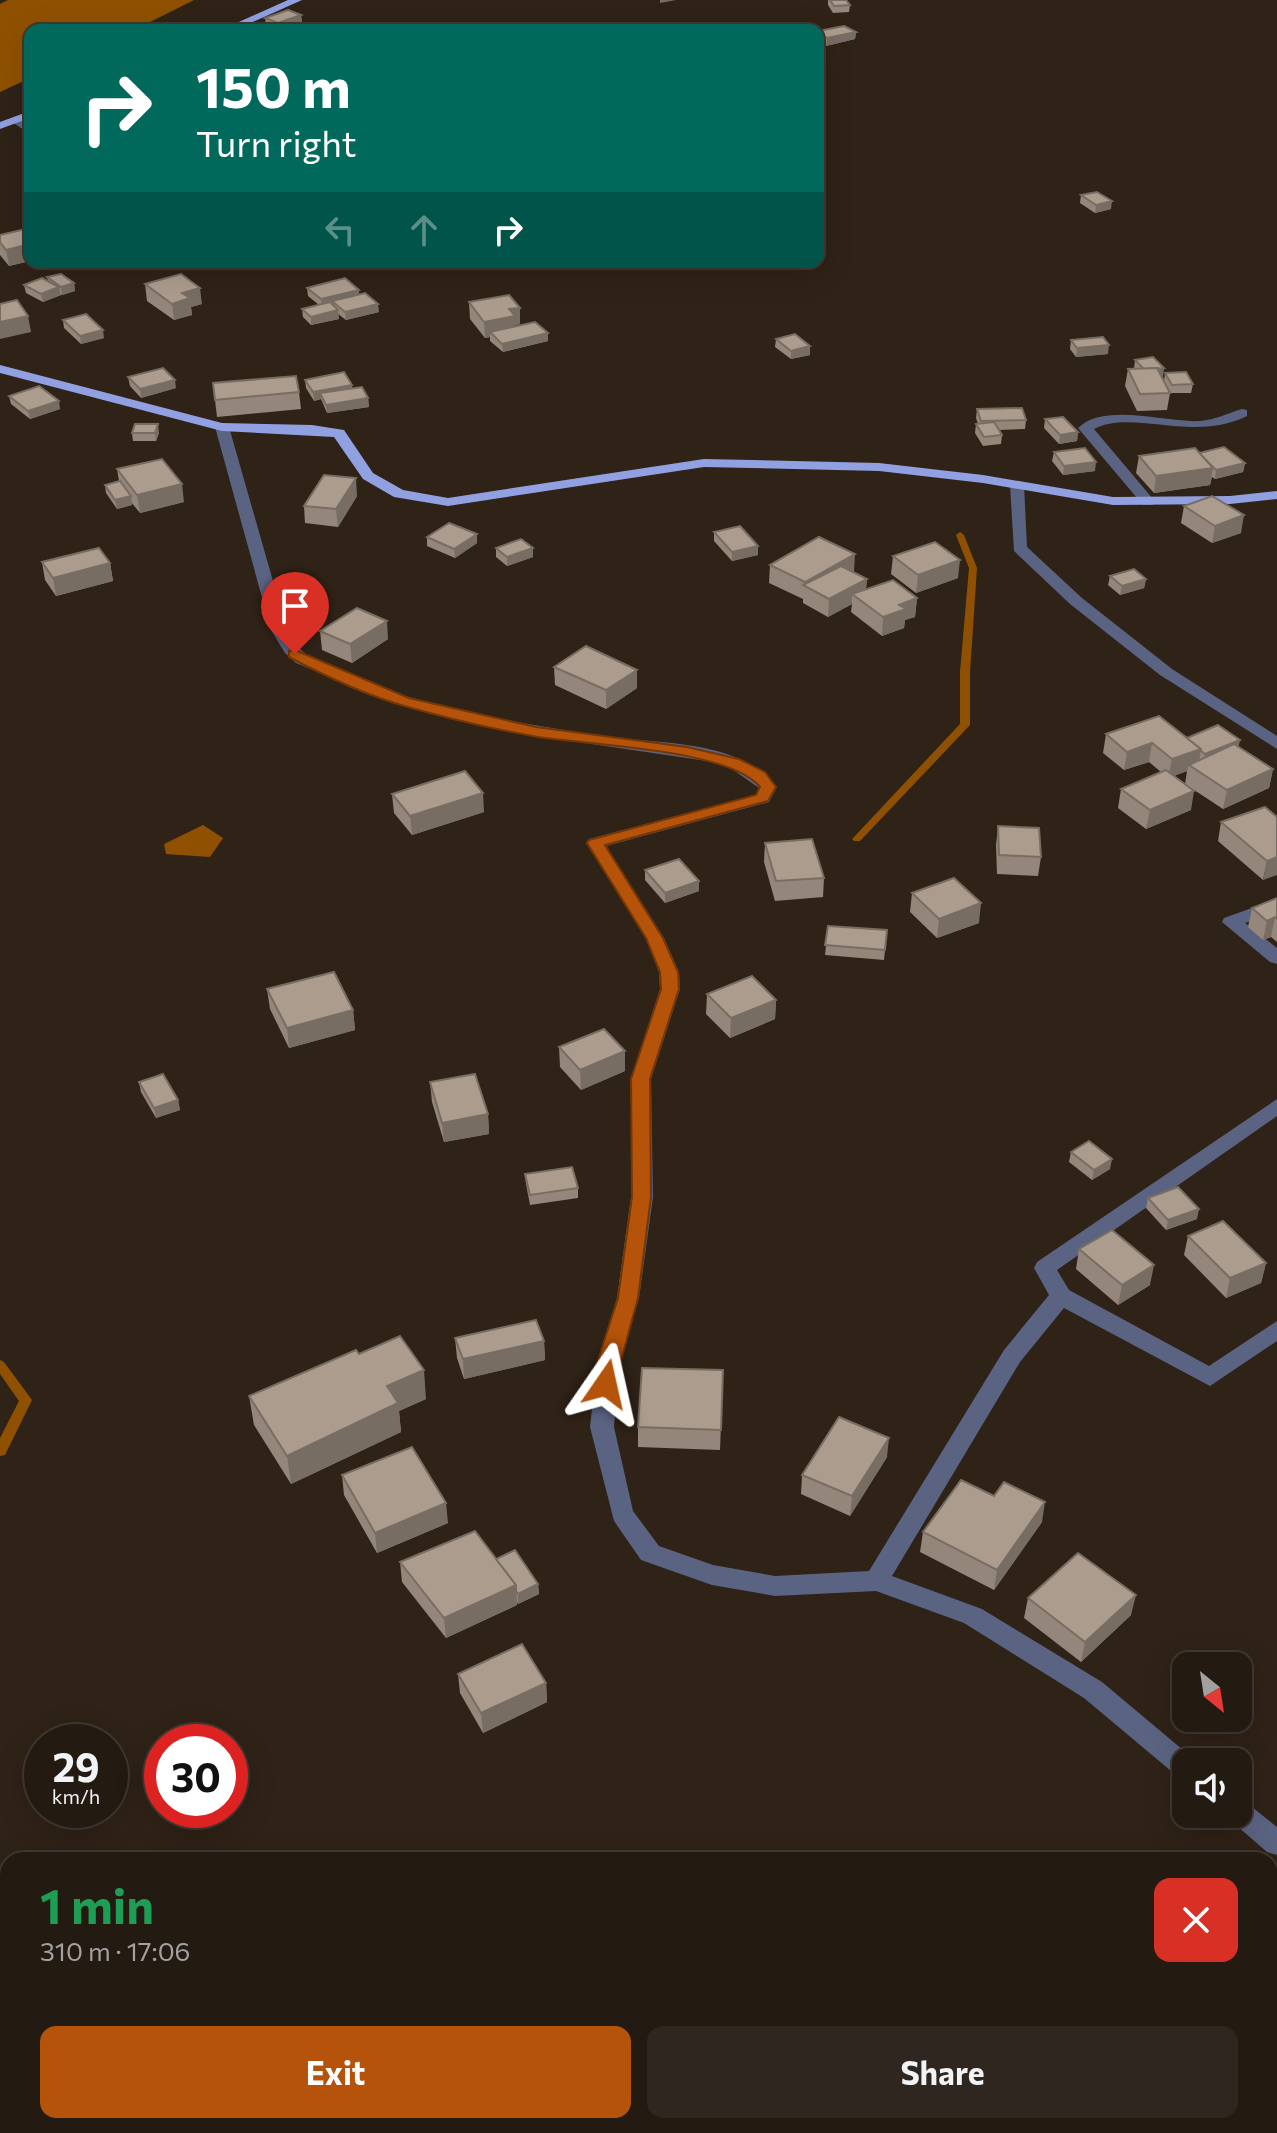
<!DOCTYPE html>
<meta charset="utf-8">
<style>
:root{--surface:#231a11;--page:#2f271f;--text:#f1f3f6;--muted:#a3a19f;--line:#403831;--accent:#b45309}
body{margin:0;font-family:Commissioner,sans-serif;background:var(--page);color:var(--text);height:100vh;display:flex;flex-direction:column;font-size:30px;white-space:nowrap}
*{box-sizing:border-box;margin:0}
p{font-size:26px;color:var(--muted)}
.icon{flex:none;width:44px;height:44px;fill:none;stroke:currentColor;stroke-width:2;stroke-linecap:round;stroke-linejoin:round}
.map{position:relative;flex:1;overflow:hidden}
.side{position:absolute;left:0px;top:1852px;width:1278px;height:282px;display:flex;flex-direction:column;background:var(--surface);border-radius:24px 24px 0 0;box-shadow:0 8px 32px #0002,0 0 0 2px var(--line)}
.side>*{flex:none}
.top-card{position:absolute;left:24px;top:24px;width:800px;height:244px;border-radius:16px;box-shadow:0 8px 32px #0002,0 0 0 2px var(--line);background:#00695c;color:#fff;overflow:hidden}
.needle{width:52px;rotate:150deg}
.fabs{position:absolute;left:1172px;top:1652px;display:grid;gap:16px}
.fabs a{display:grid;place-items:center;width:80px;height:80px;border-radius:16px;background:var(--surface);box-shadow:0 8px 32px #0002,0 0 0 2px var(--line);font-size:40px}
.speed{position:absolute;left:24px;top:1724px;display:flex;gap:16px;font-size:40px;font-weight:700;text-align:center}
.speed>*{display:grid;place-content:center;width:104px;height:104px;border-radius:50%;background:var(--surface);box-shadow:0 8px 32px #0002,0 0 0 2px var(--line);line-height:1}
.speed small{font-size:20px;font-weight:400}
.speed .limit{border:12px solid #d22;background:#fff;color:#111}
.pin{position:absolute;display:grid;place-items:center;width:68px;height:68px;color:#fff;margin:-82px -34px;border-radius:50% 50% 50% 0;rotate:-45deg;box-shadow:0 0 8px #0007}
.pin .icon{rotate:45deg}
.me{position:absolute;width:88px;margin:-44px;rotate:11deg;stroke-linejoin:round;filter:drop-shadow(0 0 6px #0008)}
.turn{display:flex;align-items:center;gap:28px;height:168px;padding:0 40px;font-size:36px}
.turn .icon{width:104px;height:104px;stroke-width:2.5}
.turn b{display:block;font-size:56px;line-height:68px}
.lanes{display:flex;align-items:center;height:76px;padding:0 40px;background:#0003;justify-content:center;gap:40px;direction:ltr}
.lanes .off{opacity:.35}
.round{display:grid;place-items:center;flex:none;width:84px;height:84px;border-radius:16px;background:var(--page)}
.headline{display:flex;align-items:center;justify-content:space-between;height:136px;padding:0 40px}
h1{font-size:48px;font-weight:700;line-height:60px;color:#1e9e55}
.button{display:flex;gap:16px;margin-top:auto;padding:16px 40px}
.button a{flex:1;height:92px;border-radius:16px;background:var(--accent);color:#fff;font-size:32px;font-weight:700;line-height:92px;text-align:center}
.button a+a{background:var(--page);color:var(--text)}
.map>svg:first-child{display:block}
.water{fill:#8f5101}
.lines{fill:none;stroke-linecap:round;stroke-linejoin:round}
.stream{fill:#8f5101;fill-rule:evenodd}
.minor{fill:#5b6382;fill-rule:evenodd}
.major{fill:#91a0e1;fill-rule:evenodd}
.wall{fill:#94867a}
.shaded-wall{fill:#786d63}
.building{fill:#ac9c8e;stroke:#786d63;stroke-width:2}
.route{fill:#b45309;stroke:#753606;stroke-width:2}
</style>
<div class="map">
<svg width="1277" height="2133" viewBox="0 0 1277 2133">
<rect width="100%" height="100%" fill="#2f2217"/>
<g class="water">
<polygon points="8,0 194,0 134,30 30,30 30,78 0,92 0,4"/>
<polygon points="203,825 223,838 210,857 166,854 164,844"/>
</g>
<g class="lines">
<g class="stream">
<polygon points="960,532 964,535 977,568 970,672 970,725 860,841 854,841 852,839 854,837 960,724 960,672 969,568 956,535"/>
<polygon points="0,1360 4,1362 32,1400 5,1455 0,1456 0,1438 19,1401 0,1374"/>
<polygon points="0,2111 8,2112 8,2126 13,2126 8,2128 0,2127"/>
<polygon points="21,2126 45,2126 49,2133 26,2133"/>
</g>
<g class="minor">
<polygon points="12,118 20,118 30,125 30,134 12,122"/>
<path d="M1242 409 1247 410V416C1192 443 1133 409 1094 429L1153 499V505H1143L1078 428C1105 402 1166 423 1200 421 1215 420 1228 413 1242 409Z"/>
<path d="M222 423 229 427 287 630 297 646 308 656C367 690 449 709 516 722 550 728 584 733 618 738 669 744 742 742 777 787L769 802 606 846 664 938 679 972 680 989 651 1079 653 1197 639 1298 619 1363 614 1427 633 1511 659 1546 713 1565 775 1576 869 1571 1004 1350 1049 1295 1034 1268 1037 1262 1277 1099V1116L1057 1270 1069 1290 1209 1366 1277 1321V1341L1210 1386 1064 1308 1020 1362 892 1576 982 1609 1102 1682 1195 1760 1196 1762H1186V1780L1177 1776 1084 1698 964 1623 876 1591 775 1596 712 1585 641 1560 614 1521 590 1427 597 1363 617 1298 631 1197V1079L660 989 659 972 646 938 586 843 589 839 756 795 759 788 732 769 714 762 551 738 450 717 378 696 296 663 285 653 271 630 215 427Z"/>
<polygon points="1017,481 1024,485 1027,547 1082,598 1172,669 1277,736 1277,749 1160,675 1070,604 1014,551 1010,485"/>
<polygon points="1277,899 1277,912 1245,923 1277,948 1277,964 1270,962 1222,922 1224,918"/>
<polygon points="1238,1799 1247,1803 1277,1827 1277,1855 1267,1852 1229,1819 1226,1814 1238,1814"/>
<polygon points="8,1906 8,1933 0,1936 0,1909"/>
</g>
<g class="major">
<polygon points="288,0 302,0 235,30 221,30"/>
<polygon points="30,111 30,118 0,129 0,122"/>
<polygon points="0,365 222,423 312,425 344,430 373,473 403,490 448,498 704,459 879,463 983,475 1113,497 1230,496 1277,491 1277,499 1230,504 1113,505 983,483 879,471 704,467 448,506 394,497 363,479 334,437 222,431 0,373"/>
</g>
</g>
<g class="wall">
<polygon points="828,0 846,0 850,5 849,12 833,13 828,5"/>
<polygon points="301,15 302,22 279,30 266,25 265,18"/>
<polygon points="818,31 856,32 855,39 826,46 818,41"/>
<polygon points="1081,195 1111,209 1095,213 1080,203"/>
<polygon points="30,228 30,261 9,266 0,255 0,235"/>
<polygon points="47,277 74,283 75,291 62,295 60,294 61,295 43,302 26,293 24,285 48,281"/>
<polygon points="145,284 202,304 191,307 192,315 174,320 147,301"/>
<polygon points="307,288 359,290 359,294 379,312 346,320 338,314 339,319 311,325 303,317 302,309 319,305 308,296"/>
<polygon points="469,302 520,324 515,325 515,326 548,333 548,341 503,352 490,341 490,337 485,338 470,319"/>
<polygon points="63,320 104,338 81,344 64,328"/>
<polygon points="776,339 810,346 810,355 791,359 775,347"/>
<polygon points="1071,340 1108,354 1076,357 1070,349"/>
<polygon points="1135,360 1163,377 1164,381 1165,373 1193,384 1191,393 1171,393 1165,383 1170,393 1167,410 1137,411 1125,386 1128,369 1134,369"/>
<polygon points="128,377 176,388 141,398 130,386"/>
<polygon points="305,380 352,388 368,398 369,407 327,413 321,399 314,401 306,388"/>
<polygon points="213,383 299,392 301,409 217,417"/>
<polygon points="9,396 60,409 30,419 11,404"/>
<polygon points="977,409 1026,420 1025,429 999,430 1002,435 1001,444 983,446 975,433 976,424 978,424 976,418"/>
<polygon points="1045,419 1078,432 1077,441 1059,444 1044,428"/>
<polygon points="132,433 159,433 156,441 133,441"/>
<polygon points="1054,452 1095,471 1063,475 1052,461"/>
<polygon points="1199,453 1245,463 1243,472 1215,479 1212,477 1210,485 1154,493 1136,473 1139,456"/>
<polygon points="117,469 184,502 140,513 131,502 132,505 117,509 106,493 105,485 119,481"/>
<polygon points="357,496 338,527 305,523 304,506"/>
<polygon points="1184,506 1241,533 1212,543 1181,523"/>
<polygon points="714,532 758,546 758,555 732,561 714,541"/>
<polygon points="477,534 477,543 455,558 427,546 427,537"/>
<polygon points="496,548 533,557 507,566 496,557"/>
<polygon points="893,556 958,578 916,593 891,574"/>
<polygon points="42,562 110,563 113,581 56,596 45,580"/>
<polygon points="770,565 854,572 867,579 866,589 917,598 915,617 905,620 904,628 882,636 851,612 852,604 828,617 803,603 803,599 769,583"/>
<polygon points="1110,576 1146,579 1144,588 1120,595 1108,585"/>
<polygon points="320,631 388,639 352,663 322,650"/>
<polygon points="554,667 637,688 606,709 555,685"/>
<polygon points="1106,734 1187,738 1238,747 1273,769 1269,788 1223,809 1185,784 1187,771 1174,776 1191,810 1146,829 1118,808 1121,789 1161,772 1149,762 1124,770 1103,753"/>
<polygon points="392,794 484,812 412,835 394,813"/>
<polygon points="1277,817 1263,880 1218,841 1221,822"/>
<polygon points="998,826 1041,857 1038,876 997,874 996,845"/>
<polygon points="765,843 824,878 823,897 775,901 764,862"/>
<polygon points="645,870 699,881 699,891 665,903 645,880"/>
<polygon points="912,893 979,923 937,938 910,912"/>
<polygon points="1277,898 1277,942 1271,937 1263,940 1248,927 1252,908"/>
<polygon points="828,926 887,930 884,960 825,955"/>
<polygon points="267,989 353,1010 355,1030 289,1048 270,1009"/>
<polygon points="707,994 776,1000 775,1019 730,1038 706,1014"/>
<polygon points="559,1047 625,1051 625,1071 581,1090 560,1067"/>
<polygon points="139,1082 178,1100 180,1110 156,1118 141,1092"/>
<polygon points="430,1082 488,1114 489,1134 444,1142 432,1102"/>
<polygon points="1071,1152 1110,1169 1092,1180 1069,1162"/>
<polygon points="525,1174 578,1188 578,1198 530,1205 526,1184"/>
<polygon points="1148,1198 1197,1219 1166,1230 1146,1208"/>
<polygon points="1188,1236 1266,1263 1261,1283 1226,1298 1184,1255"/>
<polygon points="1079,1249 1150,1285 1118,1305 1076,1269"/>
<polygon points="455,1338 544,1341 545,1360 464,1379 457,1358"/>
<polygon points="359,1354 426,1399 399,1411 401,1432 291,1484 254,1425 249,1396"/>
<polygon points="723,1370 720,1450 638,1447 638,1427"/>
<polygon points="887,1457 850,1516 801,1494 802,1475"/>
<polygon points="342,1475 448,1523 377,1553 344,1495"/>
<polygon points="994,1496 1042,1522 994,1590 920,1552 923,1532"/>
<polygon points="496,1559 538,1584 539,1594 518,1604 516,1601 517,1605 446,1638 402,1582 400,1562"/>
<polygon points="1028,1598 1131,1615 1081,1662 1024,1618"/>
<polygon points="458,1674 546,1683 547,1702 483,1733 460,1693"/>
</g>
<g class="shaded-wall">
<polygon points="660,0 676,0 660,3"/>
<polygon points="301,15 302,22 279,30 278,23"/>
<polygon points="856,32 855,39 826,46 827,38"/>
<polygon points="1112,201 1111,209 1095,213 1096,205"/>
<polygon points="30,244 30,261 9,266 6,250"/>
<polygon points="74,283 75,291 62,295 61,287"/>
<polygon points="59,287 61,295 43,302 41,294"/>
<polygon points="200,288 202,304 191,307 192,315 174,320 172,304 182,293"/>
<polygon points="359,290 359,298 332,301 333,305 322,308 321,299"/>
<polygon points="378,304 379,312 346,320 345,312"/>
<polygon points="520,308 520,324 515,325 515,333 490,332 490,337 485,338 484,322 509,309"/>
<polygon points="338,310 339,319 311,325 311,317"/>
<polygon points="28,316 31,332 0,339 0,322"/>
<polygon points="103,330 104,338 81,344 80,336"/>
<polygon points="548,333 548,341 503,352 502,344"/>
<polygon points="1109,345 1108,354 1076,357 1077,348"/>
<polygon points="810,346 810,355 791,359 791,351"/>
<polygon points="1164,368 1163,377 1145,379 1146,371"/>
<polygon points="175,380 176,388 141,398 140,389"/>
<polygon points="352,385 353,393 320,393 321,399 314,401 313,392"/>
<polygon points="368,398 369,407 327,413 326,405"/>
<polygon points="59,401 60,409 30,419 28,411"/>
<polygon points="158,424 159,433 156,441 155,433"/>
<polygon points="1078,432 1077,441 1059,444 1060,435"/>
<polygon points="1096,462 1095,471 1063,475 1064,466"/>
<polygon points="1245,463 1243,472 1215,479 1216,470"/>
<polygon points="1213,468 1210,485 1154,493 1156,476"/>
<polygon points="356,478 357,496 338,527 336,509"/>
<polygon points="182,484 184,502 140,513 137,495"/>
<polygon points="131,496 132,505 117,509 115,500"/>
<polygon points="1244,515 1241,533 1212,543 1215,526"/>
<polygon points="477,534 477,543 455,558 454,549"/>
<polygon points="758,546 758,555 732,561 732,552"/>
<polygon points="533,548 533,557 507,566 507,557"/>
<polygon points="855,554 854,572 817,593 805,586 805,582"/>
<polygon points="960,560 958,578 916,593 918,575"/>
<polygon points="110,563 113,581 56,596 53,578"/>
<polygon points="867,579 865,597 852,594 852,604 828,617 829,599"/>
<polygon points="1146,579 1144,588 1120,595 1122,586"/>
<polygon points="917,598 915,617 905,620 904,628 882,636 883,617 899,605"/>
<polygon points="387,621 388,639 352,663 350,644"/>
<polygon points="637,670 637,688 606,709 606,690"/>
<polygon points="1240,740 1238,750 1204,764 1205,754"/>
<polygon points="1152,743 1149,762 1124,770 1127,752"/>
<polygon points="1201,749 1198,768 1189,765 1187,771 1168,778 1172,759"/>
<polygon points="1273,769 1269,788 1223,809 1227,790"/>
<polygon points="1194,791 1191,810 1146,829 1150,810"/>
<polygon points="483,793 484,812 412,835 410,816"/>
<polygon points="1277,857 1277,875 1263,880 1267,861"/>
<polygon points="699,881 699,891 665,903 665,893"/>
<polygon points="981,903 979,923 937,938 939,919"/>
<polygon points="1275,917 1271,937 1263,940 1267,921"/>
<polygon points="776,1000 775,1019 730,1038 731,1018"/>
<polygon points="353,1010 355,1030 289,1048 287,1028"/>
<polygon points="625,1051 625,1071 581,1090 580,1070"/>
<polygon points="178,1100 180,1110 156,1118 154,1108"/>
<polygon points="488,1114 489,1134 444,1142 442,1123"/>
<polygon points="1112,1159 1110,1169 1092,1180 1094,1170"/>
<polygon points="1199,1209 1197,1219 1166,1230 1168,1220"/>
<polygon points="1266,1263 1261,1283 1226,1298 1230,1278"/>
<polygon points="1154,1265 1150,1285 1118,1305 1122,1285"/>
<polygon points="544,1341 545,1360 464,1379 463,1359"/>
<polygon points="424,1370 426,1399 399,1411 401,1432 291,1484 287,1456 387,1386"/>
<polygon points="889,1438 887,1457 850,1516 852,1496"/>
<polygon points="1045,1502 1042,1522 994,1590 997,1570"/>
<polygon points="446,1503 448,1523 377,1553 375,1533"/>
<polygon points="538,1584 539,1594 518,1604 518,1594"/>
<polygon points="516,1585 517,1605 446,1638 444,1618"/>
<polygon points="1136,1595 1131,1615 1081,1662 1085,1642"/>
<polygon points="546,1683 547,1702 483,1733 481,1713"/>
</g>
<g class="building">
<polygon points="830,0 846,0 850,5 834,6"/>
<polygon points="288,10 301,15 278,23 265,18"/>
<polygon points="768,26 771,30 744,30 743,29"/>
<polygon points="844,26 856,32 827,38 818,33 818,31"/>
<polygon points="1097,192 1112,201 1096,205 1081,195"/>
<polygon points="30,228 30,244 6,250 0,242 0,235"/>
<polygon points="61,274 74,283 61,287 47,277"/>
<polygon points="181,274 200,288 182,293 190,298 172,304 145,284"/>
<polygon points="42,278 59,287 41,294 24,285"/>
<polygon points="345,278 359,290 321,299 307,288"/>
<polygon points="365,293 378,304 345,312 332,301"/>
<polygon points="509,295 520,308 509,309 515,316 484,322 469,302"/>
<polygon points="17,300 28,316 0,322 0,304"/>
<polygon points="330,302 338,310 311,317 302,309"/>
<polygon points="86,314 103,330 80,336 63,320"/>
<polygon points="535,322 548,333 502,344 490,332"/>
<polygon points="795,334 810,346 791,351 776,339"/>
<polygon points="1103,337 1109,345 1077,348 1071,340"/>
<polygon points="1153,357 1164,368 1144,369 1135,360"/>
<polygon points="163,368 175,380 140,389 128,377"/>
<polygon points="1157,368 1170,393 1140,394 1128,369"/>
<polygon points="344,372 352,385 313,392 305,380"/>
<polygon points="1186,372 1193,384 1172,385 1165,373"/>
<polygon points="296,376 299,392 215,400 213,383"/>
<polygon points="39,386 59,401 28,411 9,396"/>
<polygon points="362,387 368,398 326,405 320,393"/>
<polygon points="1022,408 1026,420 981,421 977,409"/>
<polygon points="1063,417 1078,432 1060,435 1045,419"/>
<polygon points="994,422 1002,435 984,437 976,424"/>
<polygon points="135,424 158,424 155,433 132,433"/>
<polygon points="1224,447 1245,463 1216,470 1199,453"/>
<polygon points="1085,448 1096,462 1064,466 1054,452"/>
<polygon points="1195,448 1213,468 1156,476 1139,456"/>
<polygon points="162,459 182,484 137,495 117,469"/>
<polygon points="324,475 356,478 336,509 304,506"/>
<polygon points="120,481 131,496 115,500 105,485"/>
<polygon points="1212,496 1244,515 1215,526 1184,506"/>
<polygon points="449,523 477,534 454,549 427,537"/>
<polygon points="740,526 758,546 732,552 714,532"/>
<polygon points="819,537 855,554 805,582 770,565"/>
<polygon points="521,539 533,548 507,557 496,548"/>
<polygon points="935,542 960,560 918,575 893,556"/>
<polygon points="99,548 110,563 53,578 42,562"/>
<polygon points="841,566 867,579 829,599 803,585"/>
<polygon points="1134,569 1146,579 1122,586 1110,576"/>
<polygon points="893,580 917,598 899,605 906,609 883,617 852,594"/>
<polygon points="357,608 387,621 350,644 320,631"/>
<polygon points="586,646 637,670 606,690 554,667"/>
<polygon points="1159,716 1201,749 1172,759 1152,743 1127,752 1106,734"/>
<polygon points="1218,725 1240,740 1205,754 1201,751 1201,749 1187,738"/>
<polygon points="1234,744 1273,769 1227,790 1189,765"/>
<polygon points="1166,770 1194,791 1150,810 1121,789"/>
<polygon points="465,771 483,793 410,816 392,794"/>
<polygon points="1265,807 1277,817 1277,857 1267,861 1221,822"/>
<polygon points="998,826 1039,828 1041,857 999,855"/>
<polygon points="812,839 824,878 776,881 765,843"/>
<polygon points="679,859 699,881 665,893 645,870"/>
<polygon points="954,878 981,903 939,919 912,893"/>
<polygon points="1277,898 1277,919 1275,917 1267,921 1252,908"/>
<polygon points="828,926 887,930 885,950 825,945"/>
<polygon points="334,972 353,1010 287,1028 267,989"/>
<polygon points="752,976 776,1000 731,1018 707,994"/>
<polygon points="604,1029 625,1051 580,1070 559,1047"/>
<polygon points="163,1074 178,1100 154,1108 139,1082"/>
<polygon points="475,1074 488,1114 442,1123 430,1082"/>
<polygon points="1089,1141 1112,1159 1094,1170 1071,1152"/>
<polygon points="572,1167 578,1188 530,1195 525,1174"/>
<polygon points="1178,1187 1199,1209 1168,1220 1148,1198"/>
<polygon points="1223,1221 1266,1263 1230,1278 1188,1236"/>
<polygon points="1112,1230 1154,1265 1122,1285 1079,1249"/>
<polygon points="536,1320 544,1341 463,1359 455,1338"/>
<polygon points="400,1336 424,1370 387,1386 398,1403 287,1456 249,1396 356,1350 359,1354"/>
<polygon points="642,1368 723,1370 721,1430 638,1427"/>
<polygon points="839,1417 889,1438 852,1496 802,1475"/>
<polygon points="412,1447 446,1503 375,1533 342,1475"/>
<polygon points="961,1480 994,1496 1004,1482 1045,1502 997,1570 923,1532"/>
<polygon points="475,1531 516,1585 444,1618 400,1562"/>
<polygon points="515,1550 538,1584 518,1594 516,1591 516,1585 496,1559"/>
<polygon points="1078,1553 1136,1595 1085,1642 1028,1598"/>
<polygon points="522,1644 546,1683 481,1713 458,1674"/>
</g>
<path class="route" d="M295 650 409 698 536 727 687 747 739 759 765 772 776 787 768 801 605 845 663 938 678 972 679 989 650 1079 651 1197 638 1298 613 1390H598L595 1384 597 1363 618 1298 632 1197 631 1079 661 989 660 972 646 938 587 843 589 840 756 795 760 787C729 749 589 745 538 737 493 729 445 718 401 705 363 694 325 676 289 657V651Z"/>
</svg>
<div class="fabs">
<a><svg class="needle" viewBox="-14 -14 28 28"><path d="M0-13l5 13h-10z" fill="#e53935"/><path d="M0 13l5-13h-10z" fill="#a3a19f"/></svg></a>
<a><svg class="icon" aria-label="sound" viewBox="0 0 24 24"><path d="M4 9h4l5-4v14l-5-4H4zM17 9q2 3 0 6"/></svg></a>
</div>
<div class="speed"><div>29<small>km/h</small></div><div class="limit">30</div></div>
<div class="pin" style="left:295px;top:654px;background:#d93025"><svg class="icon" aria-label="arrive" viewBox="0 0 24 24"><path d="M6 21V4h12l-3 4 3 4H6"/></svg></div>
<svg class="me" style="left:606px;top:1384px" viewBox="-20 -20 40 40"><path d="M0-17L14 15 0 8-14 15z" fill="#b45309" stroke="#fff" stroke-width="4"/></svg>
<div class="top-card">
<div class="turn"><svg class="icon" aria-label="right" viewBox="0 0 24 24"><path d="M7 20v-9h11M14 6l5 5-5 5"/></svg><div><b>150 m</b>Turn right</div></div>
<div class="lanes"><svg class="icon off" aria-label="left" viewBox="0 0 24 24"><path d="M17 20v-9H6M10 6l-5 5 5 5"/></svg><svg class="icon off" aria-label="ahead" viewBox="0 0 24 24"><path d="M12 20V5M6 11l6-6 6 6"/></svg><svg class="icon" aria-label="right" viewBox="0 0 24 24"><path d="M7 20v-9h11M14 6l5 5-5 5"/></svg></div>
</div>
<section class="side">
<div class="headline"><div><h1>1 min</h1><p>310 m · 17:06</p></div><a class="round" style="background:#d93025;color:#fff"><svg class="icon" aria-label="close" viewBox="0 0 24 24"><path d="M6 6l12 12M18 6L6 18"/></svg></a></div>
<div class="button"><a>Exit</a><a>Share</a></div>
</section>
</div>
